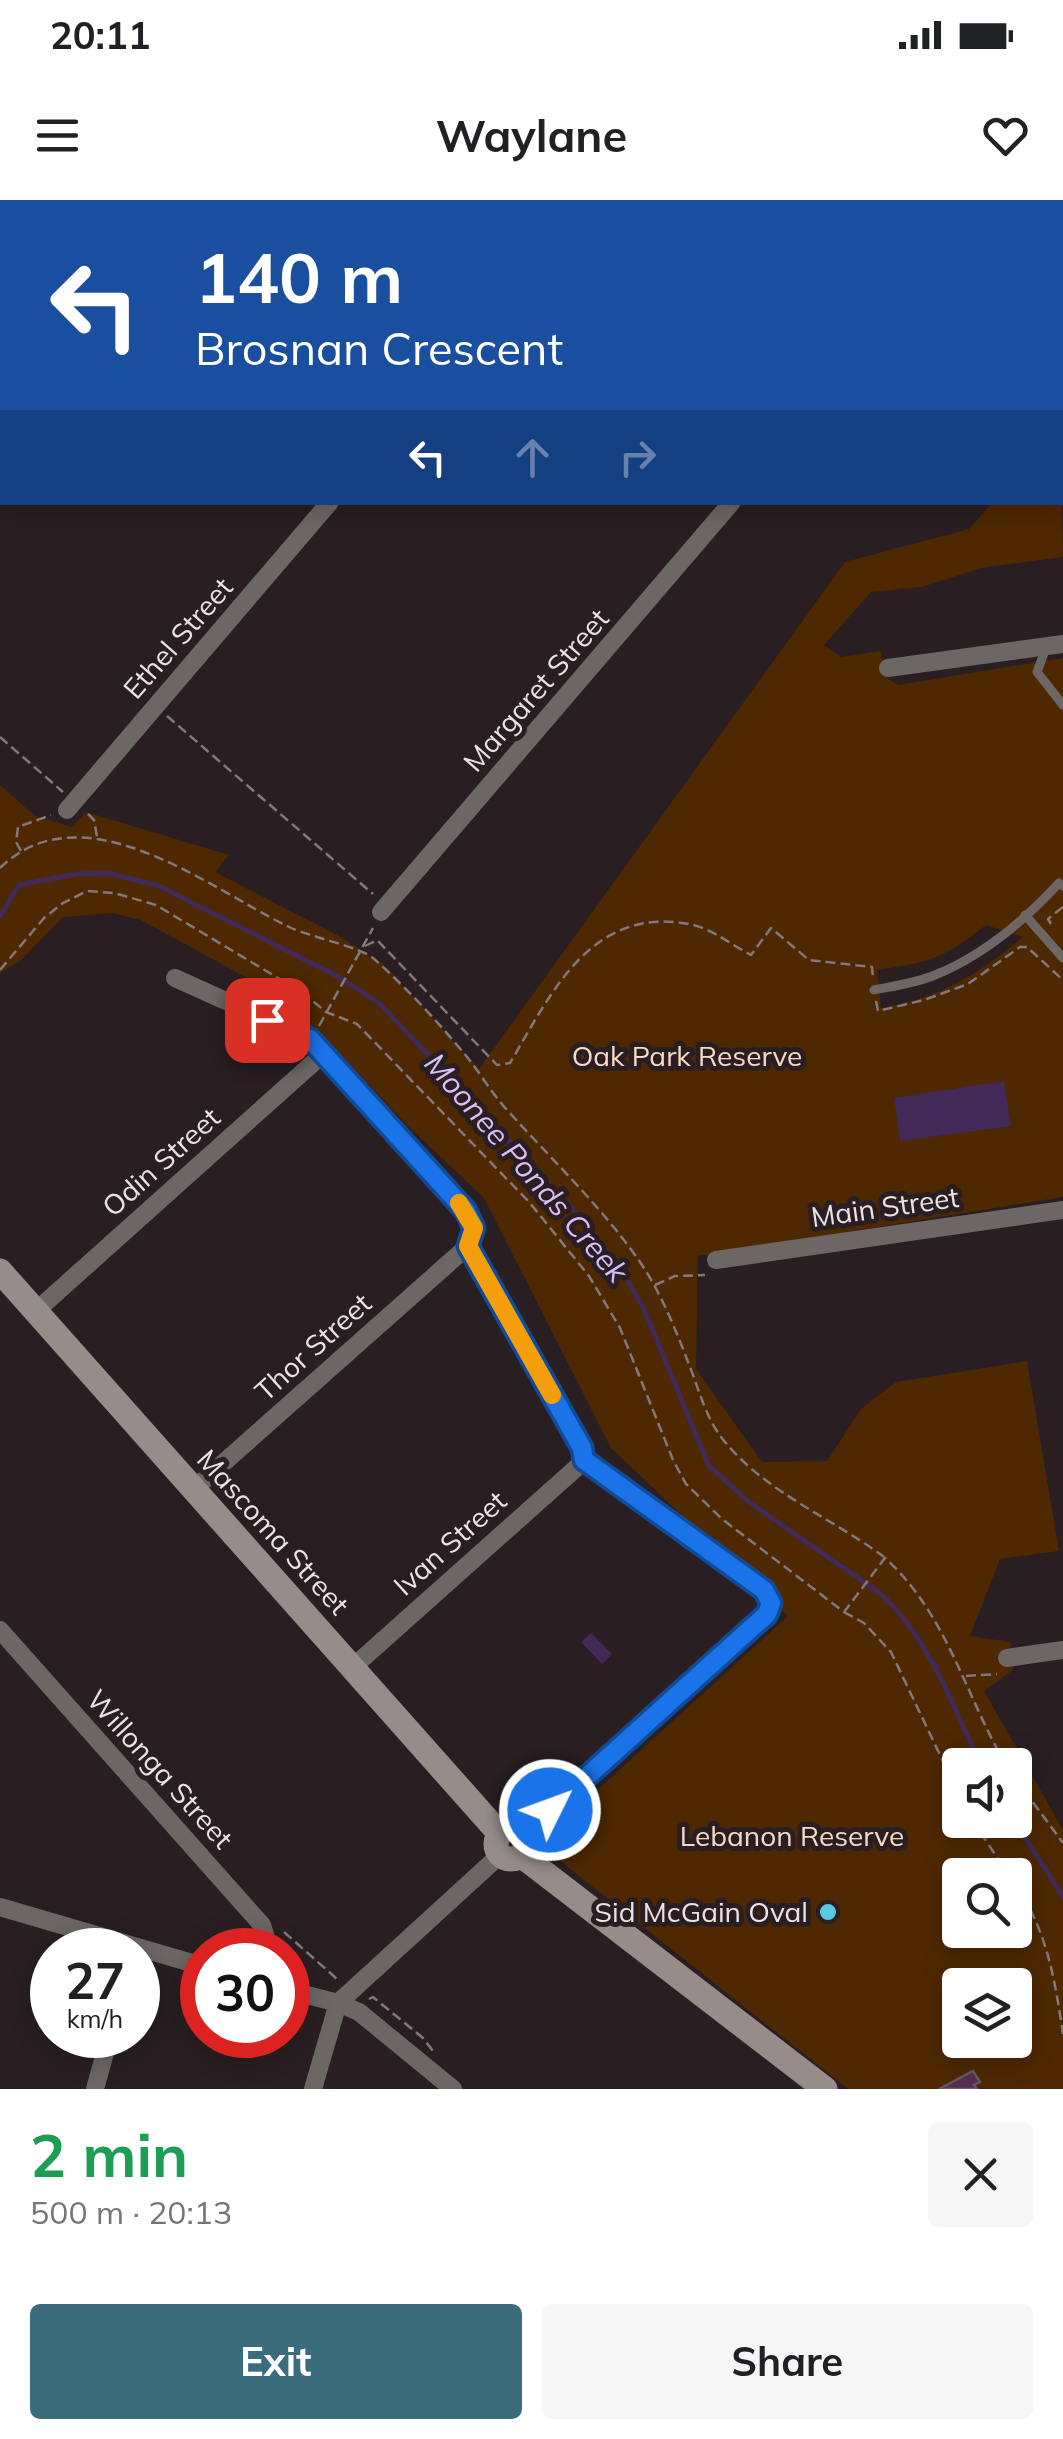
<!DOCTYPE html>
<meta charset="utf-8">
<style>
:root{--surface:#fff;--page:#f6f6f6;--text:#202124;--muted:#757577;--accent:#3a6c7b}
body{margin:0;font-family:Mulish,sans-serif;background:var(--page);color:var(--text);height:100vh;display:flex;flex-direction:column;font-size:38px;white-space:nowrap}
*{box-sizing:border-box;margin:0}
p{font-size:32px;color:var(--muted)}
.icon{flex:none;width:55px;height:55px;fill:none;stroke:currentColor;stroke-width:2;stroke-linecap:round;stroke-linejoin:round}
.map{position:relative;height:1889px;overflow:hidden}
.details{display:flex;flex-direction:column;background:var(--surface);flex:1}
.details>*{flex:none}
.guide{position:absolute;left:0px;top:0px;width:1065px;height:305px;box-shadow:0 5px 25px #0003;background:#1a4fa0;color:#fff;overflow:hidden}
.fabs{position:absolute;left:942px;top:1548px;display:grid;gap:20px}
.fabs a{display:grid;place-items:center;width:90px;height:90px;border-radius:10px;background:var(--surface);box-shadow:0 5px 25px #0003;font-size:50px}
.speed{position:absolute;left:30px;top:1728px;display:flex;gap:20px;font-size:50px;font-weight:700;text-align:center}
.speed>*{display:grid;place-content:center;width:130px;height:130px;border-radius:50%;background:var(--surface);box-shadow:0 5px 25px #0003;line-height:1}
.speed small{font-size:25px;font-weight:400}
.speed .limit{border:15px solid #d22;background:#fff;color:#111}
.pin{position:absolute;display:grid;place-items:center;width:85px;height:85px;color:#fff;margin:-42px;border-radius:20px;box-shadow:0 5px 15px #0006}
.me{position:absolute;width:110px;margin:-55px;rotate:48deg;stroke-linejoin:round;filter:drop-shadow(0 0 8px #0008)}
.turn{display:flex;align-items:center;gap:35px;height:210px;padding:0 30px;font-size:45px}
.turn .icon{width:130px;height:130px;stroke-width:2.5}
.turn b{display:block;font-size:70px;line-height:85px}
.lanes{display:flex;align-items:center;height:95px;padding:0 30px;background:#0003;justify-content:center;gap:50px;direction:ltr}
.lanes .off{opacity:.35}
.round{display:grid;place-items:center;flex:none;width:105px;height:105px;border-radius:10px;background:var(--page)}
.summary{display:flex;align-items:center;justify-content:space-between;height:170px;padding:0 30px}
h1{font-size:60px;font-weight:700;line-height:75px;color:#1e9e55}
.primary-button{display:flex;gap:20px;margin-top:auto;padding:20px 30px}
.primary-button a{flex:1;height:115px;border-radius:10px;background:var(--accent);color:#fff;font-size:40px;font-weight:700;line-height:115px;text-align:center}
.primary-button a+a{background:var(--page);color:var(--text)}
.status{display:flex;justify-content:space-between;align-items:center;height:70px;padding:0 50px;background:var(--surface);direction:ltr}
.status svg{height:28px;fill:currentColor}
header{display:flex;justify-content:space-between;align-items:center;height:130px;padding:0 30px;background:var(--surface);font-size:45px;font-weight:700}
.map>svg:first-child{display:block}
.green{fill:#4e2800;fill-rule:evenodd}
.water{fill:#412a58}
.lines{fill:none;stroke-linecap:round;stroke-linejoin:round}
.stream{stroke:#412a58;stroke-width:5}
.building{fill:#572c50;stroke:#635a61;stroke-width:2.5}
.path{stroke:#81797b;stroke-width:2.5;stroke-dasharray:10 5;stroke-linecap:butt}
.lane{stroke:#6c6765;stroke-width:9}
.street{stroke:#6c6765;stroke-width:18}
.secondary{stroke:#968d8b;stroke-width:25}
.primary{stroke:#b7aba9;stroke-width:25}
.route-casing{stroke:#114b97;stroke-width:25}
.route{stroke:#1a73e8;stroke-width:18}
.slow{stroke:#f59e0b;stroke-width:18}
.poi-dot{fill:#5ac8e5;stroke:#291f22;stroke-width:4}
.labels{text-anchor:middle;stroke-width:10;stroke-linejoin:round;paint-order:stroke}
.street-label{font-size:28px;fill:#eae3e4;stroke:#291f22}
.park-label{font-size:28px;fill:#f7dac3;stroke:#291f22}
.poi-label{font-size:28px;fill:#eae3e4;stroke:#291f22;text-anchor:end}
.water-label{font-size:30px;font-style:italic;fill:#dabffd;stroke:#291f22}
</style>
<div class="status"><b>20:11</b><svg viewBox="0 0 49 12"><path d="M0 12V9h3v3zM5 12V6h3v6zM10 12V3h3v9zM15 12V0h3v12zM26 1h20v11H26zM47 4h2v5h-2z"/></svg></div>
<header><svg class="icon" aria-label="menu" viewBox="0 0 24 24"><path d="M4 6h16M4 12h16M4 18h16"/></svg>Waylane<svg class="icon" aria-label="heart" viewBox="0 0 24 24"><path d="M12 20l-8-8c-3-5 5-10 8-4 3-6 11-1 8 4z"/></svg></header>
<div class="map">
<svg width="1063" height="1889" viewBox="0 0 1063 1889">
<rect width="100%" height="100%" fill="#291f22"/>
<path class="green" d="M992 303H1062L1063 357 981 368 922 387 871 392 824 445 841 457 881 451 885 477 898 485 1063 458V997L698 1056 696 1169 762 1262 827 1261 861 1209 896 1182 1027 1161 1059 1351 1000 1359 970 1436 1010 1442 1013 1470 984 1491 1063 1630V1889H848L545 1649 547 1636 788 1416 611 1248 484 998 408 926 338 852 305 830 297 805 141 720 113 713 63 717 20 761 0 773V585L35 616 72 627 86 612 229 655 215 672 339 736 383 764 479 869 845 362 969 329ZM986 725 1023 737C977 775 941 798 881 808L877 770C931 762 943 759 986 725ZM960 1565H1015V1620H960ZM960 1675H1015V1730H960ZM960 1785H1015V1840H960Z"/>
<g class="water">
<polygon points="1004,881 1011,926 900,941 894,898"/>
<polygon points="591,1433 612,1454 602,1464 581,1442"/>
</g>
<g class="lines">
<g class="stream">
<path d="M0 716 19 685 77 674 108 673 159 686 341 778 381 805 564 999 620 1067 644 1109 709 1266 749 1302 881 1394C930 1440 953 1506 981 1565"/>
<polyline points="1014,1620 1063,1697"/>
</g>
</g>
<polygon class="building" points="973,1871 980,1882 974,1885 977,1889 939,1889"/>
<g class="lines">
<g class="path">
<polyline points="167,516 373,694"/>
<polyline points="0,537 63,592"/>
<polyline points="88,614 94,620 97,637"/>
<polyline points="21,651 16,642 18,627 51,615"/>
<path d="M0 668C83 587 209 688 289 727 310 737 360 747 373 758 406 787 439 823 467 857 481 874 492 894 508 911 553 961 604 1009 642 1065 662 1095 677 1133 690 1167 700 1193 707 1221 725 1242 767 1293 832 1318 884 1357"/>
<polyline points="1051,724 1048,719 1063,707"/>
<path d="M365 746 377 740 497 865 510 863C552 792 591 706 689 724 712 728 731 745 751 755L771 728 809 760 872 767 873 778"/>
<path d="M0 770 44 718 63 703 87 691 114 693 156 705 303 793 326 812 357 824 530 1003 589 1076 620 1128 673 1260 686 1284 722 1319 844 1412 885 1358C947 1414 965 1495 1006 1565"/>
<polyline points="876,801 878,811 924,800 968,784 1020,747 1027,747 1063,780"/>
<polyline points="319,826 373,728"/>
<polyline points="655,1085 675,1076 705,1075"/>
<polyline points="844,1412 864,1423 891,1452 960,1597"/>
<polyline points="966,1476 997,1474"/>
<polyline points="1015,1578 1063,1643"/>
<polyline points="972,1620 1009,1675"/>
<path d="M1015 1684C1047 1730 1055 1780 1063 1834"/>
<polyline points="284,1732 337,1779"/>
<polyline points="138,1786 142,1768"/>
<polyline points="369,1799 373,1797 423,1838 433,1851"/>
</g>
<g class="lane">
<polyline points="1046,448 1037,472 1063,505"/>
<polyline points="1025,715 1063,758"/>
<path d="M874 790C894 786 916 783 935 775 982 756 1025 720 1059 683L1063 686"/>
</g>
<g class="street">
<polyline points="116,0 124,2"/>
<polyline points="795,0 796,2"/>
<polyline points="1062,175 1063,175"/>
<polyline points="0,257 2,254"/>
<polyline points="888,468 1063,444"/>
<polyline points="67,610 330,302"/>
<polyline points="381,712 732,302"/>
<polyline points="175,778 310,839 466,1011 474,1028 468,1046 582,1248 584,1261 764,1391 771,1403 767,1415 523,1635"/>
<polyline points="716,1060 1063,1010"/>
<polyline points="36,1111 323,854"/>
<polyline points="194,1289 468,1046"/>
<polyline points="0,1430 262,1725 266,1738 264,1750"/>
<polyline points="1007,1458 1063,1450"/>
<polyline points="353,1467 584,1261"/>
<polyline points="0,1707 202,1766"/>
<polyline points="288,1790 338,1803 359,1812 453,1889"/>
<polyline points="95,1889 110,1835"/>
<polyline points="313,1889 338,1803 500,1655"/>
</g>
<g class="secondary">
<polyline points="0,1071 500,1634"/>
<circle cx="511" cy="1644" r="15"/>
<polyline points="521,1655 825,1889"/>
</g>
<g class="primary">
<polyline points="1048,0 1048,2"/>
<polyline points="1062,102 1063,105"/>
</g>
</g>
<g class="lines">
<g class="route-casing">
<polyline id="route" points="267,820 310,839 466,1011 474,1028 468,1046 582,1248 584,1260 764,1390 771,1403 767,1414 550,1610"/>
</g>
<use href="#route" class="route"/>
<polyline class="slow" points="459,1003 474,1028 468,1046 552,1195"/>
</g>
<circle class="poi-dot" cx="828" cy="1712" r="10"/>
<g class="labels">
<g class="street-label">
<text transform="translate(178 438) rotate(-49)" y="10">Ethel Street</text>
<text transform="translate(536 490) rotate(-49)" y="10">Margaret Street</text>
<text transform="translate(161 962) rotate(-42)" y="10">Odin Street</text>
<text transform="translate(885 1007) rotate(-8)" y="10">Main Street</text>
<text transform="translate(313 1147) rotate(-42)" y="10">Thor Street</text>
<text transform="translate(273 1332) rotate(48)" y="10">Mascoma Street</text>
<text transform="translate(450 1343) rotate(-42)" y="10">Ivan Street</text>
<text transform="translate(160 1569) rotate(48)" y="10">Willonga Street</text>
</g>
<g class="park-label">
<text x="687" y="866">Oak Park Reserve</text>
<text x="792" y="1646">Lebanon Reserve</text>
</g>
<g class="poi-label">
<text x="808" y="1722">Sid McGain Oval</text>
</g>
<g class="water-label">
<text transform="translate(526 968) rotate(49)" y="10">Moonee Ponds Creek</text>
</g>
</g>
</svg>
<div class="fabs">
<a><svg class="icon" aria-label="sound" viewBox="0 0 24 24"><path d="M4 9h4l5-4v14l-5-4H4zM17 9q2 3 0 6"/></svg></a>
<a><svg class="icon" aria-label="search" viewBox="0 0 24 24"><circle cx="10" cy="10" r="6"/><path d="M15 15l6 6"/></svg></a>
<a><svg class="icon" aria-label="layers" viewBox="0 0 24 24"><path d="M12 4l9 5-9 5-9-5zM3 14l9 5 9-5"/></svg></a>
</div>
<div class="speed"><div>27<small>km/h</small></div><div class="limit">30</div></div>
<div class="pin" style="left:267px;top:820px;background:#d93025"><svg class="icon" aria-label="arrive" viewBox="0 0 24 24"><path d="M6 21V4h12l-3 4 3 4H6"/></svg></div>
<svg class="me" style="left:550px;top:1610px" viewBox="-20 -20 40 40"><circle r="17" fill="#1a73e8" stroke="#fff" stroke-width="3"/><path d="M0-11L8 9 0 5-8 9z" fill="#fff"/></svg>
<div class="guide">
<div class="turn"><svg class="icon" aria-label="left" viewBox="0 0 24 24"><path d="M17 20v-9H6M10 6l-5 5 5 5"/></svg><div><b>140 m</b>Brosnan Crescent</div></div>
<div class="lanes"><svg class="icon" aria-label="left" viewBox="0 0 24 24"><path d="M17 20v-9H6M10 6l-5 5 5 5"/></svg><svg class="icon off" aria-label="ahead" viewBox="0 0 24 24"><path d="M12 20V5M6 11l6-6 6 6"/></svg><svg class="icon off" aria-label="right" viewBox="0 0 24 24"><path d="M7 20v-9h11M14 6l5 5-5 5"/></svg></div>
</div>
</div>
<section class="details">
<div class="summary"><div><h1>2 min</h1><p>500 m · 20:13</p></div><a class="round"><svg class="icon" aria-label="close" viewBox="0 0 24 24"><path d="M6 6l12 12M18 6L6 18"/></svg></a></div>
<div class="primary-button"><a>Exit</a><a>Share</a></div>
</section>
